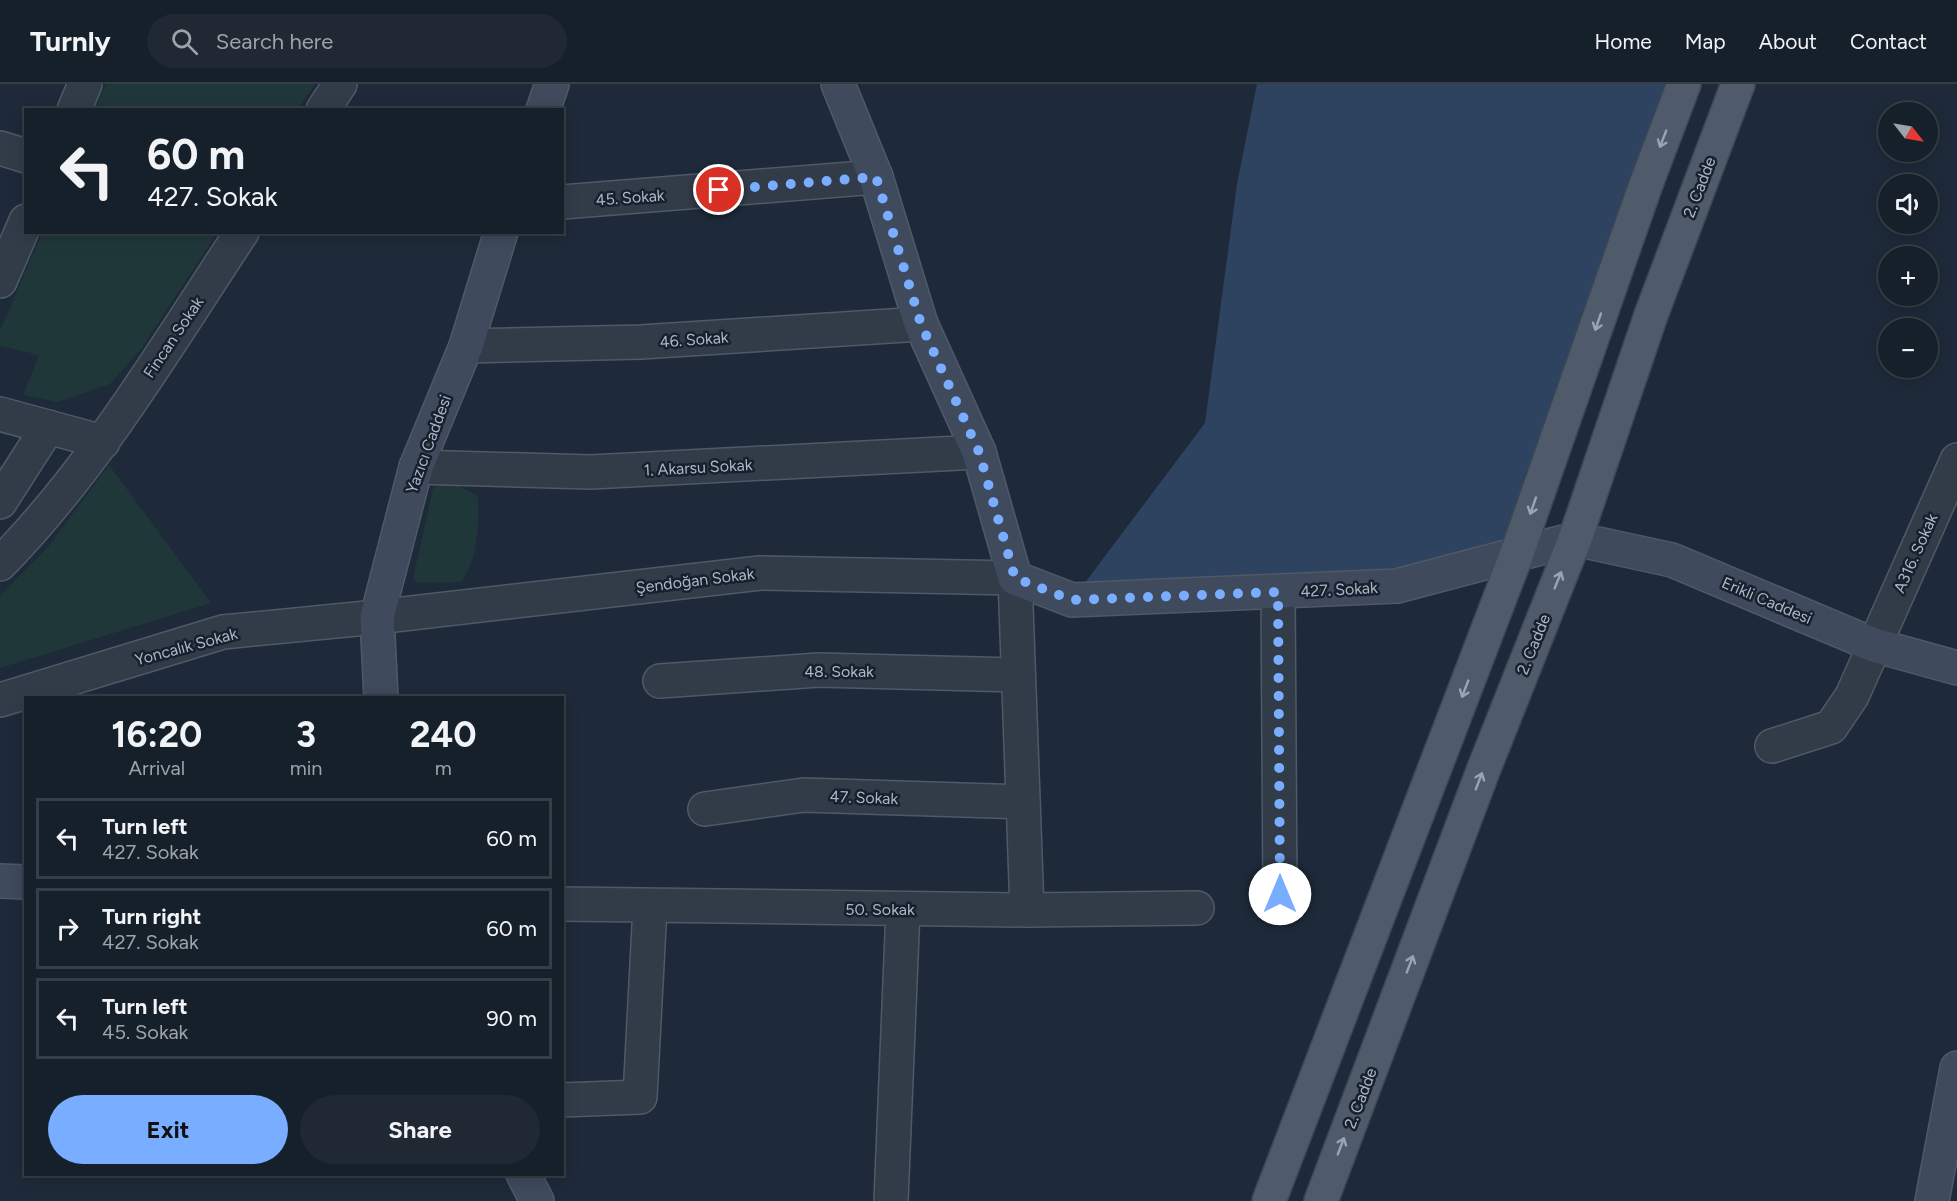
<!DOCTYPE html>
<meta charset="utf-8">
<style>
:root{--surface:#16202b;--page:#1f2833;--text:#f1f3f6;--muted:#9ea3a9;--line:#353e47;--accent:#78adff}
body{margin:0;font-family:Figtree,sans-serif;background:var(--page);color:var(--text);height:100vh;display:flex;flex-direction:column;font-size:22px;white-space:nowrap}
*{box-sizing:border-box;margin:0}
p{font-size:20px;color:var(--muted)}
.icon{flex:none;width:33px;height:33px;fill:none;stroke:currentColor;stroke-width:2;stroke-linecap:round;stroke-linejoin:round}
.map{position:relative;flex:1;overflow:hidden}
.sheet{position:absolute;left:24px;top:612px;width:540px;height:480px;display:flex;flex-direction:column;background:var(--surface);border-radius:0px;box-shadow:0 3px 15px #0003,0 0 0 2px var(--line)}
.sheet>*{flex:none}
.hud{position:absolute;left:24px;top:24px;width:540px;height:126px;border-radius:0px;box-shadow:0 3px 15px #0003,0 0 0 2px var(--line);background:#16202b;color:var(--text);overflow:hidden}
.needle{width:39px;rotate:121deg}
.controls{position:absolute;left:1878px;top:18px;display:grid;gap:12px}
.controls a{display:grid;place-items:center;width:60px;height:60px;border-radius:50%;background:var(--surface);box-shadow:0 3px 15px #0003,0 0 0 2px var(--line);font-size:30px}
.pin{position:absolute;display:grid;place-items:center;width:51px;height:51px;color:#fff;margin:-26px;border:3px solid #fff;border-radius:50%;box-shadow:0 2px 6px #0007}
.me{position:absolute;width:66px;margin:-33px;rotate:0deg;stroke-linejoin:round;filter:drop-shadow(0 0 4px #0008)}
.turn{display:flex;align-items:center;gap:21px;height:126px;padding:0 24px;font-size:27px}
.turn .icon{width:78px;height:78px;stroke-width:2.5}
.turn b{display:block;font-size:42px;line-height:51px}
.eta{display:flex;justify-content:space-evenly;align-items:center;height:102px;text-align:center}
.eta b{font-size:36px;font-weight:700;line-height:42px}
.cta{display:flex;gap:12px;margin-top:auto;padding:12px 24px}
.cta a{flex:1;height:69px;border-radius:36px;background:var(--accent);color:#111;font-size:24px;font-weight:700;line-height:69px;text-align:center}
.cta a+a{background:var(--page);color:var(--text)}
ul{padding:0;list-style:none}
li{display:flex;align-items:center;gap:18px;height:81px;margin:0 12px 9px;padding:0 12px;border:3px solid var(--line);border-radius:0px}
li div{flex:1}
li b{display:block;font-size:22px}
li em{font-style:normal}
header{display:flex;align-items:center;gap:36px;box-sizing:border-box;height:84px;padding:0 30px;background:var(--surface);border-bottom:2px solid var(--line)}
header strong{font-size:28px}
nav{display:flex;gap:33px;margin-inline-start:auto;font-size:21px}
.search{width:420px;height:54px;background:var(--page);display:flex;align-items:center;gap:15px;box-sizing:border-box;padding:0 21px;border-radius:33px;color:var(--muted);font-size:22px}
.map>svg:first-child{display:block}
.green{fill:#20373a}
.water{fill:#2e4360}
.lines{fill:none;stroke-linecap:round;stroke-linejoin:round}
.minor-casing{stroke:#4f5967;stroke-width:36}
.secondary-casing{stroke:#4f5967;stroke-width:36}
.primary-casing{stroke:#3b4553;stroke-width:36}
.minor{stroke:#323c49;stroke-width:33}
.secondary{stroke:#3f4a5d;stroke-width:33}
.primary{stroke:#4f5b6a;stroke-width:33}
.oneway{stroke:#99a4b4}
.route{stroke:#78adff;stroke-width:10;stroke-dasharray:0 18}
.labels{text-anchor:middle;stroke-width:5;stroke-linejoin:round;paint-order:stroke}
.street-label{font-size:16px;fill:#acb6c6;stroke:#17212e}
</style>
<header>
<strong>Turnly</strong>
<div class="search"><svg class="icon" aria-label="search" viewBox="0 0 24 24"><circle cx="10" cy="10" r="6"/><path d="M15 15l6 6"/></svg>Search here</div>
<nav><a>Home</a><a>Map</a><a>About</a><a>Contact</a></nav>
</header>
<div class="map">
<svg width="1957" height="1117" viewBox="0 0 1957 1117">
<rect width="100%" height="100%" fill="#1e2a39"/>
<g class="green">
<polygon points="106,0 315,0 298,25 95,25"/>
<polygon points="42,149 42,148 217,149 141,265 110,300 57,318 23,311 39,271 0,262 0,247"/>
<polygon points="109,381 211,519 0,584 0,512 48,463"/>
<path d="M438 399 459 402 478 412C479 443 478 471 462 498L418 499 413 494 433 405Z"/>
</g>
<polygon class="water" points="1257,0 1693,0 1516,472 1072,516 1205,339 1237,100"/>
<g class="lines">
<g class="minor-casing">
<g id="minor">
<polyline points="74,26 85,0"/>
<polyline points="323,26 340,0"/>
<polyline points="0,64 26,72"/>
<polyline points="562,118 876,93"/>
<polyline points="0,197 26,137"/>
<polyline points="466,262 641,258 921,240"/>
<polyline points="0,330 103,358"/>
<polyline points="416,383 591,388 979,368"/>
<polyline points="0,418 48,343"/>
<path d="M0 480C96 382 166 263 242 148"/>
<polyline points="1278,508 1280,810"/>
<polyline points="660,597 819,586 1018,591"/>
<polyline points="0,616 223,548 377,533 760,489 1015,494 1027,826"/>
<polyline points="1772,662 1831,643 1852,612 1957,376"/>
<polyline points="705,725 804,711 1023,718"/>
<polyline points="562,820 1027,826 1197,824"/>
<polyline points="562,1016 640,1013 650,823"/>
<polyline points="891,1117 903,825"/>
</g>
</g>
<g class="secondary-casing">
<g id="secondary">
<polyline points="838,0 876,93 921,240 979,368 1015,494 1072,516 1397,502 1575,455 1672,476 1874,561 1957,584"/>
<polyline points="543,26 552,0"/>
<polyline points="381,614 377,533 416,383 466,262 501,148"/>
<polyline points="0,797 26,798"/>
<polyline points="523,1090 537,1117"/>
<polyline points="1932,1117 1957,984"/>
</g>
</g>
<g class="primary-casing">
<g id="primary">
<polyline points="1269,1117 1516,472 1645,103 1684,0"/>
<polyline points="1321,1117 1483,687 1575,455 1651,231 1738,0"/>
</g>
</g>
<use href="#minor" class="minor"/>
<use href="#secondary" class="secondary"/>
<use href="#primary" class="primary"/>
</g>
<defs><path id="oneway-shaft" d="M-6 0H5M1.5-3L5.5 0L1.5 3" fill="none" stroke-width="1.6" stroke-linecap="round" stroke-linejoin="round" transform="scale(1.5)"/></defs>
<g class="oneway">
<use href="#oneway-shaft" transform="translate(1663 55) rotate(111)"/>
<use href="#oneway-shaft" transform="translate(1598 238) rotate(109)"/>
<use href="#oneway-shaft" transform="translate(1533 422) rotate(109)"/>
<use href="#oneway-shaft" transform="translate(1558 496) rotate(-68)"/>
<use href="#oneway-shaft" transform="translate(1465 605) rotate(111)"/>
<use href="#oneway-shaft" transform="translate(1479 697) rotate(-69)"/>
<use href="#oneway-shaft" transform="translate(1410 880) rotate(-69)"/>
<use href="#oneway-shaft" transform="translate(1341 1062) rotate(-69)"/>
</g>
<g class="lines">
<polyline class="route" points="719,106 876,93 921,240 979,368 1015,494 1072,516 1278,508 1280,810"/>
</g>
<g class="labels">
<g class="street-label">
<text transform="translate(1699 103) rotate(-69)" y="6">2. Cadde</text>
<text transform="translate(630 113) rotate(-4)" y="6">45. Sokak</text>
<text transform="translate(173 253) rotate(-56)" y="6">Fincan Sokak</text>
<text transform="translate(694 255) rotate(-4)" y="6">46. Sokak</text>
<text transform="translate(428 360) rotate(-70)" y="6">Yazıcı Caddesi</text>
<text transform="translate(698 383) rotate(-3)" y="6">1. Akarsu Sokak</text>
<text transform="translate(1915 469) rotate(-66)" y="6">A316. Sokak</text>
<text transform="translate(695 496) rotate(-7)" y="6">Şendoğan Sokak</text>
<text transform="translate(1339 505) rotate(-3)" y="6">427. Sokak</text>
<text transform="translate(1767 516) rotate(23)" y="6">Erikli Caddesi</text>
<text transform="translate(1533 560) rotate(-68)" y="6">2. Cadde</text>
<text transform="translate(186 562) rotate(-15)" y="6">Yoncalık Sokak</text>
<text x="839" y="593">48. Sokak</text>
<text transform="translate(864 713) rotate(2)" y="6">47. Sokak</text>
<text x="880" y="831">50. Sokak</text>
<text transform="translate(1360 1014) rotate(-69)" y="6">2. Cadde</text>
</g>
</g>
</svg>
<div class="controls">
<a><svg class="needle" viewBox="-14 -14 28 28"><path d="M0-13l5 13h-10z" fill="#e53935"/><path d="M0 13l5-13h-10z" fill="#9ea3a9"/></svg></a>
<a><svg class="icon" aria-label="sound" viewBox="0 0 24 24"><path d="M4 9h4l5-4v14l-5-4H4zM17 9q2 3 0 6"/></svg></a>
<a>+</a>
<a>−</a>
</div>
<div class="pin" style="left:719px;top:106px;background:#d93025"><svg class="icon" aria-label="arrive" viewBox="0 0 24 24"><path d="M6 21V4h12l-3 4 3 4H6"/></svg></div>
<svg class="me" style="left:1280px;top:810px" viewBox="-20 -20 40 40"><circle r="19" fill="#fff"/><path d="M0-13L10 11 0 6-10 11z" fill="#78adff"/></svg>
<div class="hud">
<div class="turn"><svg class="icon" aria-label="left" viewBox="0 0 24 24"><path d="M17 20v-9H6M10 6l-5 5 5 5"/></svg><div><b>60 m</b>427. Sokak</div></div>
</div>
<section class="sheet">
<div class="eta">
<div><b>16:20</b><p>Arrival</p></div>
<div><b>3</b><p>min</p></div>
<div><b>240</b><p>m</p></div>
</div>
<ul>
<li><svg class="icon" aria-label="left" viewBox="0 0 24 24"><path d="M17 20v-9H6M10 6l-5 5 5 5"/></svg><div><b>Turn left</b><p>427. Sokak</p></div><em>60 m</em></li>
<li><svg class="icon" aria-label="right" viewBox="0 0 24 24"><path d="M7 20v-9h11M14 6l5 5-5 5"/></svg><div><b>Turn right</b><p>427. Sokak</p></div><em>60 m</em></li>
<li><svg class="icon" aria-label="left" viewBox="0 0 24 24"><path d="M17 20v-9H6M10 6l-5 5 5 5"/></svg><div><b>Turn left</b><p>45. Sokak</p></div><em>90 m</em></li>
</ul>
<div class="cta"><a>Exit</a><a>Share</a></div>
</section>
</div>
